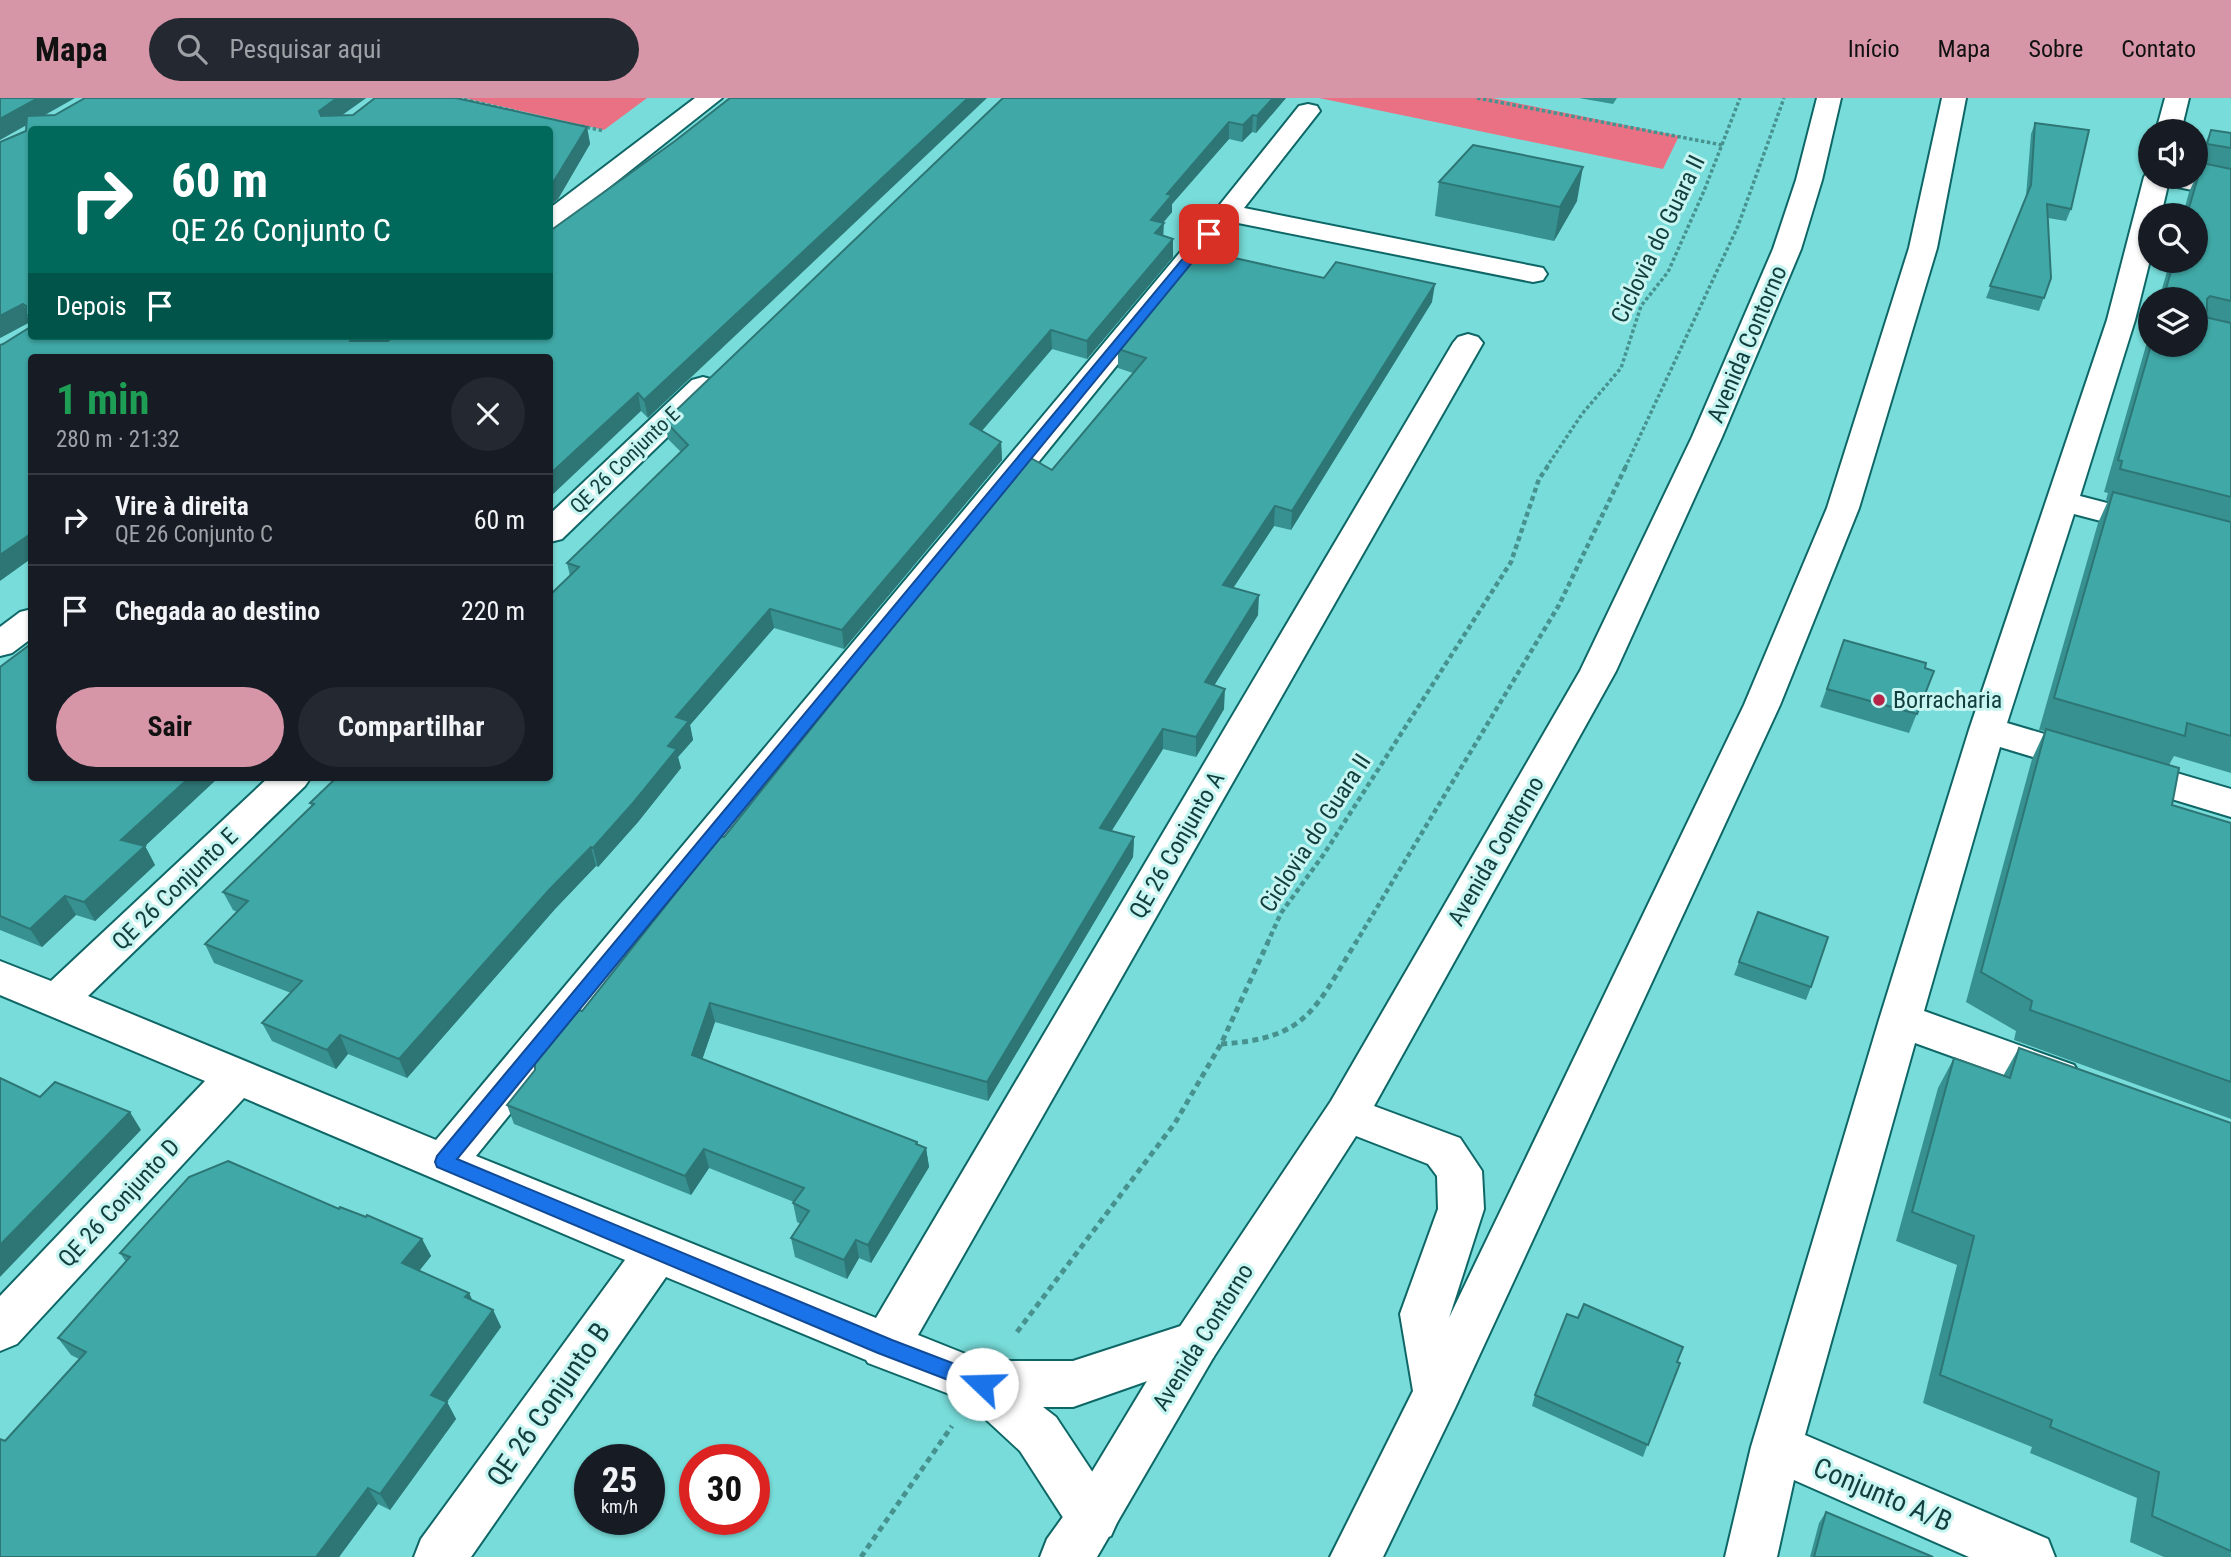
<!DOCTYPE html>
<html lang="pt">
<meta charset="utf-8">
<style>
:root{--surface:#171b24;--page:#242831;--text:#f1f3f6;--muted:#9ea1a6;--line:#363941;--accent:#d696a8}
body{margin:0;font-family:"Roboto Condensed",sans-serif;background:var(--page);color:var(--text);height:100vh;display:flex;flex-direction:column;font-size:26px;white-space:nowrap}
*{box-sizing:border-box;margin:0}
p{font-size:23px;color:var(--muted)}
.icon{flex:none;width:38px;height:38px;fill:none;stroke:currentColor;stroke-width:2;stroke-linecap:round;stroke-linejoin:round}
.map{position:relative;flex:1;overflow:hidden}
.details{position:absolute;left:28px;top:256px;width:525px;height:427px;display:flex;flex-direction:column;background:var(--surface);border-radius:7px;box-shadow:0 2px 5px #0004}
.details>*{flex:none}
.top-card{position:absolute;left:28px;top:28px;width:525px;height:214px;border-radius:7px;box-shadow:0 2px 5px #0004;background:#00695c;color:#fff;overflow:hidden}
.fabs{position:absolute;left:2138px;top:21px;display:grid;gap:14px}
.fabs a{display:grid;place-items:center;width:70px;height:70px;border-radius:50%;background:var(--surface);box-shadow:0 2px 5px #0004;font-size:35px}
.speed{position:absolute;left:574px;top:1346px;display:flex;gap:14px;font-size:35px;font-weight:700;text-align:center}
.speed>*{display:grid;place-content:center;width:91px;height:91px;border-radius:50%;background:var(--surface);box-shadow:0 2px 5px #0004;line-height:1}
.speed small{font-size:18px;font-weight:400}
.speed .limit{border:10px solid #d22;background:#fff;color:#111}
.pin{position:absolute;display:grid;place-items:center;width:60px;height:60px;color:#fff;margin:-30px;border-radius:14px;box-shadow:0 4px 10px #0006}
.me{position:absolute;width:77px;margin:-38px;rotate:291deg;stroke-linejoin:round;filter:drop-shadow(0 0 5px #0008)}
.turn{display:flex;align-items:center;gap:24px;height:147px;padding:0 28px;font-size:32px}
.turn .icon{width:91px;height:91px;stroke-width:2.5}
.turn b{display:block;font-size:49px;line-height:60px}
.then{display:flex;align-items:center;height:66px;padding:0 28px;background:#0003;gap:14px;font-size:26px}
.round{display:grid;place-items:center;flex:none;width:74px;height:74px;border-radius:37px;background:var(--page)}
.headline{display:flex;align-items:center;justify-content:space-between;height:119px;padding:0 28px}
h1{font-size:42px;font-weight:700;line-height:52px;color:#1e9e55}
.cta{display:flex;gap:14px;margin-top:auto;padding:14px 28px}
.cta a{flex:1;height:80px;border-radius:42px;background:var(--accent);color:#111;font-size:28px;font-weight:700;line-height:80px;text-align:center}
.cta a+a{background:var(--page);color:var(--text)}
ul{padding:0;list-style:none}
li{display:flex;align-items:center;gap:21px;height:91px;padding:0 28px;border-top:2px solid var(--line)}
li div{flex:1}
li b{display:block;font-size:26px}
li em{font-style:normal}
header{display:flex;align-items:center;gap:42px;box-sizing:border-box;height:98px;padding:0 35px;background:var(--accent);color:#111}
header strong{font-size:33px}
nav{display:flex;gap:38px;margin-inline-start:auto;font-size:24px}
.search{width:490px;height:63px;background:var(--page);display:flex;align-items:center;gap:18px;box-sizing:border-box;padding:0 24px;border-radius:38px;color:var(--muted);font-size:26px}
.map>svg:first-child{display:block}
.green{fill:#ea7183}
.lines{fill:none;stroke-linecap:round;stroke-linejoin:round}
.minor-casing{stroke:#0e6766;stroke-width:4}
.major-casing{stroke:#0e6766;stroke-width:4}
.path-far2{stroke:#47928f;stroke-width:3.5;stroke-dasharray:3.5 2.5;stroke-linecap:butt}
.path-far1{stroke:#47928f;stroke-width:4.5;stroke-dasharray:5 3.5;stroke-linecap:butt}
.path{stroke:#47928f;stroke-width:5;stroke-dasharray:6 4.5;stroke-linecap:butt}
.minor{fill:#fff;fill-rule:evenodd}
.major{fill:#fff;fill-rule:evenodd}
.wall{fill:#379190}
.shaded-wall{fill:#2d7675}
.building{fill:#40a9a7;stroke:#2d7675;stroke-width:2}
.route{fill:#1a73e8;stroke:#114b97;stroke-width:2}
.poi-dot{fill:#b62448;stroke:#c6f5f2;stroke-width:2.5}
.labels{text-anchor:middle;stroke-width:6;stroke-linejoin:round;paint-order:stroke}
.far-street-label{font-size:21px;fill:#123f3d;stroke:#c6f5f2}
.street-label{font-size:24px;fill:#123f3d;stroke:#c6f5f2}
.poi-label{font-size:24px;fill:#123f3d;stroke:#c6f5f2;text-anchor:start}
.near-street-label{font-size:28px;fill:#123f3d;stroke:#c6f5f2}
</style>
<header>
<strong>Mapa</strong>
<div class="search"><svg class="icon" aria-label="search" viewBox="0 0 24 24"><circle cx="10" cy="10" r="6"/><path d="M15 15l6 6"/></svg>Pesquisar aqui</div>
<nav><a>Início</a><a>Mapa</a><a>Sobre</a><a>Contato</a></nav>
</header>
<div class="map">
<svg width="2231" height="1459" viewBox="0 0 2231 1459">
<rect width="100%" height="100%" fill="#78ddda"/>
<g class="green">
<polygon points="464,0 647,0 604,32"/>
<polygon points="1319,0 1492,0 1679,38 1663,71"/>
</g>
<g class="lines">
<g class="minor-casing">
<g id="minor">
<polygon points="695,0 722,0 559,129 550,131 550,110"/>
<polygon points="2165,0 2189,0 2181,33 2156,33"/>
<polygon points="1308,6 1317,8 1320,13 1244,110 1533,168 1543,170 1547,176 1543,182 1533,184 1233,124 476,1058 876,1220 1453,245 1458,239 1468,236 1478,239 1483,245 918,1237 983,1263 1073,1263 1196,1223 1213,1230 1220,1245 1213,1260 1073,1309 1043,1309 1056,1319 1111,1402 1119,1420 1111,1438 1093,1445 1075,1438 1020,1353 965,1302 868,1265 866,1262 666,1179 471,1459 414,1459 421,1441 625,1162 244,1000 17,1246 0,1253 0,1198 205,983 0,897 0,863 51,883 269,679 311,679 305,688 88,898 436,1042 1218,109 1299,8"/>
<polygon points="2148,73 2151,73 2151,79 2196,77 2231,84 2231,100 2168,87 2161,117 2151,117 2151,158 2135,222 2080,398 2231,437 2231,457 2074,416 2007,625 2231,691 2231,719 2000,649 1924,913 2074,967 2081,979 2074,991 2059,997 1915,945 1805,1337 2048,1441 2055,1459 1969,1459 1794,1382 1777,1459 1725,1459 1751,1349 1879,922 1969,632 2107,222 2144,79"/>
<polygon points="703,279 714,282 718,288 714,294 562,441 550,444 550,416 692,282"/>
<polygon points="32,511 32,540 12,555 0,558 0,529 20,514"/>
</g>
</g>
<g class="major-casing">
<polygon id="major" points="1817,0 1841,0 1822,82 1801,151 1722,339 1616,573 1374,1008 1460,1040 1482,1073 1484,1111 1449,1220 1744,607 1827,410 1909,150 1942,0 1966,0 1937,150 1859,410 1780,607 1455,1310 1383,1459 1330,1459 1413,1293 1400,1216 1438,1111 1437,1078 1428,1066 1356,1038 1213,1260 1097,1459 1040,1459 1047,1441 1075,1402 1179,1230 1331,1003 1580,573 1692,339 1773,151 1796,82"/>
</g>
<g class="path-far2">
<polyline points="458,0 518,14"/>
<polyline points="1477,0 1722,47"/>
<polyline points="581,28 604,33"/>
<polyline points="1546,370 1582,316 1621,270 1641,208 1668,174 1704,93 1740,0"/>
<polyline points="1625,370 1738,128 1784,0"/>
</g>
<g class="path-far1">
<polyline points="1267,846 1281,815 1324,756 1511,464 1539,381 1548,368"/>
<polyline points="1355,846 1559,507 1626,368"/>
</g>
<g class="path">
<path d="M1221 946C1307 941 1315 911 1356 844"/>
<polyline points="1017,1234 1175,1025 1221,946 1268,844"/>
<polyline points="861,1459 952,1328"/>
</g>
<use href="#minor" class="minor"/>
<use href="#major" class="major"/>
</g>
<g class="wall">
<polygon points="75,0 44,17 55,17 85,0 366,0 342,17 587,29 590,46 558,101 550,107 550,32 32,32 32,238 378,238 373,243 550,238 675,43 648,320 641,313 3,246 31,228 30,224 0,240 27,27"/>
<polygon points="1003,0 1286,0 1256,35 1252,34 1242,44 1229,41 1172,106 1172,114 1163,125 1163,138 1173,159 1087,261 1052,251 982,333 1001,344 1002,362 844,551 774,530 690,627 693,642 678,659 681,670 638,724 598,769 596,768 555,811 407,980 348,956 336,971 272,943 262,925 291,895 214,865 205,846 237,814 233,812 223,794 312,708 310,705 550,679 570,478 567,465 681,354 668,341 665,323"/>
<polygon points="1579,0 1617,0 1613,6"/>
<polygon points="2035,25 2071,111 2066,123 2048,120 2051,180 2039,213 1986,200 2026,98 2031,36"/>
<polygon points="2211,32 2231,35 2231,675 2174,658 2169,667 2172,707 2231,725 2231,1021 2014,942 2016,933 1966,904 2032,661 2045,633 2039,632 2098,425 2108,403 2106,402 2108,395 2104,394 2151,230 2151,247 2196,201 2159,201 2170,163 2196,163 2196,117 2183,117 2189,94 2196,79 2197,75 2196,75 2196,69 2199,61"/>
<polygon points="1439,84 1577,103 1554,143 1435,118"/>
<polygon points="1230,159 1432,204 1291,432 1274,428 1233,490 1258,517 1214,587 1224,611 1196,659 1163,651 1111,733 1134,739 1133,759 988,1003 715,924 702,961 926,1050 929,1069 871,1165 859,1160 847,1181 795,1159 791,1140 801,1126 797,1124 793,1105 794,1104 709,1070 691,1097 514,1026 507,1007 582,913 724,739 1052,372 1133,275 1118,270 1118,251"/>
<polygon points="1844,542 1934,573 1909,635 1820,609"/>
<polygon points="0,569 32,679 219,679 145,748 155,767 95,823 76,817 42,849 0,832"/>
<polygon points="1758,814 1811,889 1806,902 1734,877"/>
<polygon points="2019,950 2231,1025 2231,1459 2164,1459 2130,1444 2137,1400 2030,1355 2032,1349 1923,1305 1957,1167 1896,1143 1938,990 1954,960 2003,978"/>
<polygon points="339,1111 422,1141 431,1158 419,1173 469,1195 472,1202 493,1212 501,1229 447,1304 456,1321 390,1412 378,1406 339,1459 0,1459 5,1343 79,1261 71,1257 58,1240 126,1164 120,1155"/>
<polygon points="1677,1264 1643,1359 1532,1308 1535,1297"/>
<polygon points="1826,1414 1933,1459 1810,1459 1819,1425"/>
</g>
<g class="shaded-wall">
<polygon points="38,0 75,0 0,42 0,21"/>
<polygon points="337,0 366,0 324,30 319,13"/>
<polygon points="968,0 987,0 648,320 644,302"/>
<polygon points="1273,0 1286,0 1256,35 1257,18"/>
<polygon points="1253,17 1252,34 1242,44 1243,27"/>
<polygon points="1229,24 1229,41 1172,106 1172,114 1151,139 1151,122 1167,96"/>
<polygon points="587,29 590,46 558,101 550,107 550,87"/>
<polygon points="1583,69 1577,103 1554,143 1560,109"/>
<polygon points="1164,125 1163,142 1155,135"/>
<polygon points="1173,141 1173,159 1087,261 1087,243"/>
<polygon points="1435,186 1432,204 1291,432 1292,413"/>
<polygon points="23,206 28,217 26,217 30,224 0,240 0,218"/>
<polygon points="1051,232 1052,251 971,345 970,326"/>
<polygon points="351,238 378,238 356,257 350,243"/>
<polygon points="638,295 641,313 550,399 550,376"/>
<polygon points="1001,344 1002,362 844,551 842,532"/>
<polygon points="1275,408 1274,428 1222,507 1223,487"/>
<polygon points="32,435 32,460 0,483 0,457"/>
<polygon points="1259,497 1258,517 1204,604 1205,584"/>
<polygon points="770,511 774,530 690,627 693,642 678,659 681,670 638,724 598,769 593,750 668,648 676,619"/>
<polygon points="1225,591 1224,611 1196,659 1196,639"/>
<polygon points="1163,631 1163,651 1101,750 1100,730"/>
<polygon points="190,679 219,679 145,748 155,767 95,823 84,804 121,742"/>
<polygon points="1134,739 1133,759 988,1003 987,984"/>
<polygon points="591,749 596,768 555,811 407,980 399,961 549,792"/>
<polygon points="65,798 76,817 42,849 30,831"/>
<polygon points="710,905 715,924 697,977 692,957"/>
<polygon points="340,937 348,956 336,971 327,952"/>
<polygon points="130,1014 141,1032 0,1179 0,1147"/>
<polygon points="917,1044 920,1061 926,1050 929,1069 871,1165 868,1147"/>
<polygon points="704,1051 709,1070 691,1097 685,1078"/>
<polygon points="422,1141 431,1158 411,1183 402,1165"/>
<polygon points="856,1142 859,1160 847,1181 844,1162"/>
<polygon points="469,1195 477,1212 465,1199"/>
<polygon points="493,1212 501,1229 439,1314 431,1297"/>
<polygon points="447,1304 456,1321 390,1412 380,1396"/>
<polygon points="368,1390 378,1406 339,1459 316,1459"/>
</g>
<g class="building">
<polygon points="0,0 38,0 0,21"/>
<polygon points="85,0 337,0 319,13 321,18 353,17 375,0 456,0 587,29 554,83 550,87 550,32 32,32 32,218 26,217 26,208 23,206 0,218 0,44 26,33 27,18 55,17"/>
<polygon points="730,0 968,0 644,302 638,295 550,376 550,259 32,259 32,435 0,457 0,247 3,246 32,228 32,238 351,238 350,243 388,243 394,238 550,238 550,133 675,43"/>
<polygon points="1003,0 1273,0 1257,18 1253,17 1243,27 1229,24 1167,96 1172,97 1151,122 1164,125 1155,135 1173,141 1087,243 1051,232 970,326 1001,344 842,532 770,511 676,619 689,623 668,648 677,651 633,705 593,750 591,749 549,792 399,961 340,937 327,952 262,925 302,883 205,846 248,803 223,794 314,706 310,705 337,679 550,679 550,497 579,469 567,465 688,347 665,323"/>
<polygon points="2035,25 2089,32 2071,111 2047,106 2051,180 2044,200 1990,188 2031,87"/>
<polygon points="2211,32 2231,35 2231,50 2207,46"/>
<polygon points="1473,47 1583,69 1560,109 1439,84"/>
<polygon points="2202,65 2231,71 2231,203 2210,198 2207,201 2207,214 2200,215 2200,218 2231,225 2231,399 2120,371 2122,363 2118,362 2151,247 2196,247 2196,201 2163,201 2174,163 2196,163 2196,117 2187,117"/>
<polygon points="1201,149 1230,159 1324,180 1336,164 1435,186 1292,413 1275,408 1223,487 1259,497 1205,584 1225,591 1196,639 1163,631 1100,730 1134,739 987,984 710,905 692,957 917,1044 916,1046 926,1050 868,1147 856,1142 844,1162 791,1140 809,1113 793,1105 804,1090 704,1051 685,1078 507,1007 535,972 535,965 579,912 582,913 721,738 724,739 1029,359 1052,372 1146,260 1118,251"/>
<polygon points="2113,394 2231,424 2231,638 2187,625 2185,638 2054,600"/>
<polygon points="1844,542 1926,565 1925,570 1934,573 1917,616 1827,591"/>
<polygon points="32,545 32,679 190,679 121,742 145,748 84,804 65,798 30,831 0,818 0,569"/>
<polygon points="2046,631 2179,670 2172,707 2231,725 2231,984 2030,912 2032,903 1981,874"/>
<polygon points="1758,814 1828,839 1811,889 1739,864"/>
<polygon points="2019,950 2231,1025 2231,1453 2152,1418 2159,1374 2050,1329 2052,1322 1940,1277 1974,1138 1912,1114 1954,960 2010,980"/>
<polygon points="0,980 40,999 55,984 130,1014 0,1147"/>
<polygon points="228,1063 339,1111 340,1109 366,1119 367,1117 422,1141 402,1165 469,1195 465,1199 493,1212 431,1297 447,1304 380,1396 368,1390 316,1459 0,1459 0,1341 5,1343 86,1254 58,1240 130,1159 120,1155 189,1079"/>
<polygon points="1584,1206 1683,1249 1677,1264 1680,1265 1648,1347 1535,1297 1567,1216 1578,1220"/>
<polygon points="1826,1414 1933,1459 1814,1459"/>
</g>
<polygon class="route" points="1209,133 1215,136 1213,139 457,1061 892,1242 989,1279 992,1286 989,1293 982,1295 878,1255 437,1069 435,1064 437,1058 1205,134"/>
<circle class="poi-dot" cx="1879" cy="602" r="7"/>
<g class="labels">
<g class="far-street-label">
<text transform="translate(625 362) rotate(-44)" y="7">QE 26 Conjunto E</text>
</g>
<g class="street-label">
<text transform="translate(1658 141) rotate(-64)" y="8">Ciclovia do Guara II</text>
<text transform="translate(1747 246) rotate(-67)" y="8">Avenida Contorno</text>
<text transform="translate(1315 735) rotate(-57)" y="8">Ciclovia do Guara II</text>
<text transform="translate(1177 747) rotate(-60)" y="8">QE 26 Conjunto A</text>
<text transform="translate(1496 753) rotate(-60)" y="8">Avenida Contorno</text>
<text transform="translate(175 791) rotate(-44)" y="8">QE 26 Conjunto E</text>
<text transform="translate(119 1105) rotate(-47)" y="8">QE 26 Conjunto D</text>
<text transform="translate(1203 1239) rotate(-58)" y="8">Avenida Contorno</text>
</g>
<g class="poi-label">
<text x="1893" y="610">Borracharia</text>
</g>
<g class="near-street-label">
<text transform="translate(548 1306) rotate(-55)" y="10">QE 26 Conjunto B</text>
<text transform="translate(1883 1396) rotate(23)" y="10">Conjunto A/B</text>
</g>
</g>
</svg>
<div class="fabs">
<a><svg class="icon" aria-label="sound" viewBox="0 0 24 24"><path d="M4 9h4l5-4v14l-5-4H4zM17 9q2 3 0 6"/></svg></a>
<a><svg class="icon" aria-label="search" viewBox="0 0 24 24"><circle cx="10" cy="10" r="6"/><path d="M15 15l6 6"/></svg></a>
<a><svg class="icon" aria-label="layers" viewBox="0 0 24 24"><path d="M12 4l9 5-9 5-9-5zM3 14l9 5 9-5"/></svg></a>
</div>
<div class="speed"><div>25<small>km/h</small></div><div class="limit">30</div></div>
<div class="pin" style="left:1209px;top:136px;background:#d93025"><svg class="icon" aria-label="arrive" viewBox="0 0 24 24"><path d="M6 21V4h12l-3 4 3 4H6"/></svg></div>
<svg class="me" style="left:982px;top:1286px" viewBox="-20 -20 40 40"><circle r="19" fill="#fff"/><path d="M0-13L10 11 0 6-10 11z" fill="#1a73e8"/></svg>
<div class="top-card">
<div class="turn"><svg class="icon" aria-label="right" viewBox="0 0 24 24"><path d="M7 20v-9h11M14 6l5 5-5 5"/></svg><div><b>60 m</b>QE 26 Conjunto C</div></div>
<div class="then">Depois<svg class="icon" aria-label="arrive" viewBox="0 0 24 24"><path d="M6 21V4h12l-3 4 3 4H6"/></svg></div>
</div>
<section class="details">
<div class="headline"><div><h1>1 min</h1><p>280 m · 21:32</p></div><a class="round"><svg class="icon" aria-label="close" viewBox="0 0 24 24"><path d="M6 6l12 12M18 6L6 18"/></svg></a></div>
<ul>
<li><svg class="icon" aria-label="right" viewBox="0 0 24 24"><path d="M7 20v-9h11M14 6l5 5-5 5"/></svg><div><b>Vire à direita</b><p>QE 26 Conjunto C</p></div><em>60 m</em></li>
<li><svg class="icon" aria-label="arrive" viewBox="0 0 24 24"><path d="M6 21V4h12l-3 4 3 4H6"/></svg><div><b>Chegada ao destino</b></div><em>220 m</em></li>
</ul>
<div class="cta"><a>Sair</a><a>Compartilhar</a></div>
</section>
</div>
